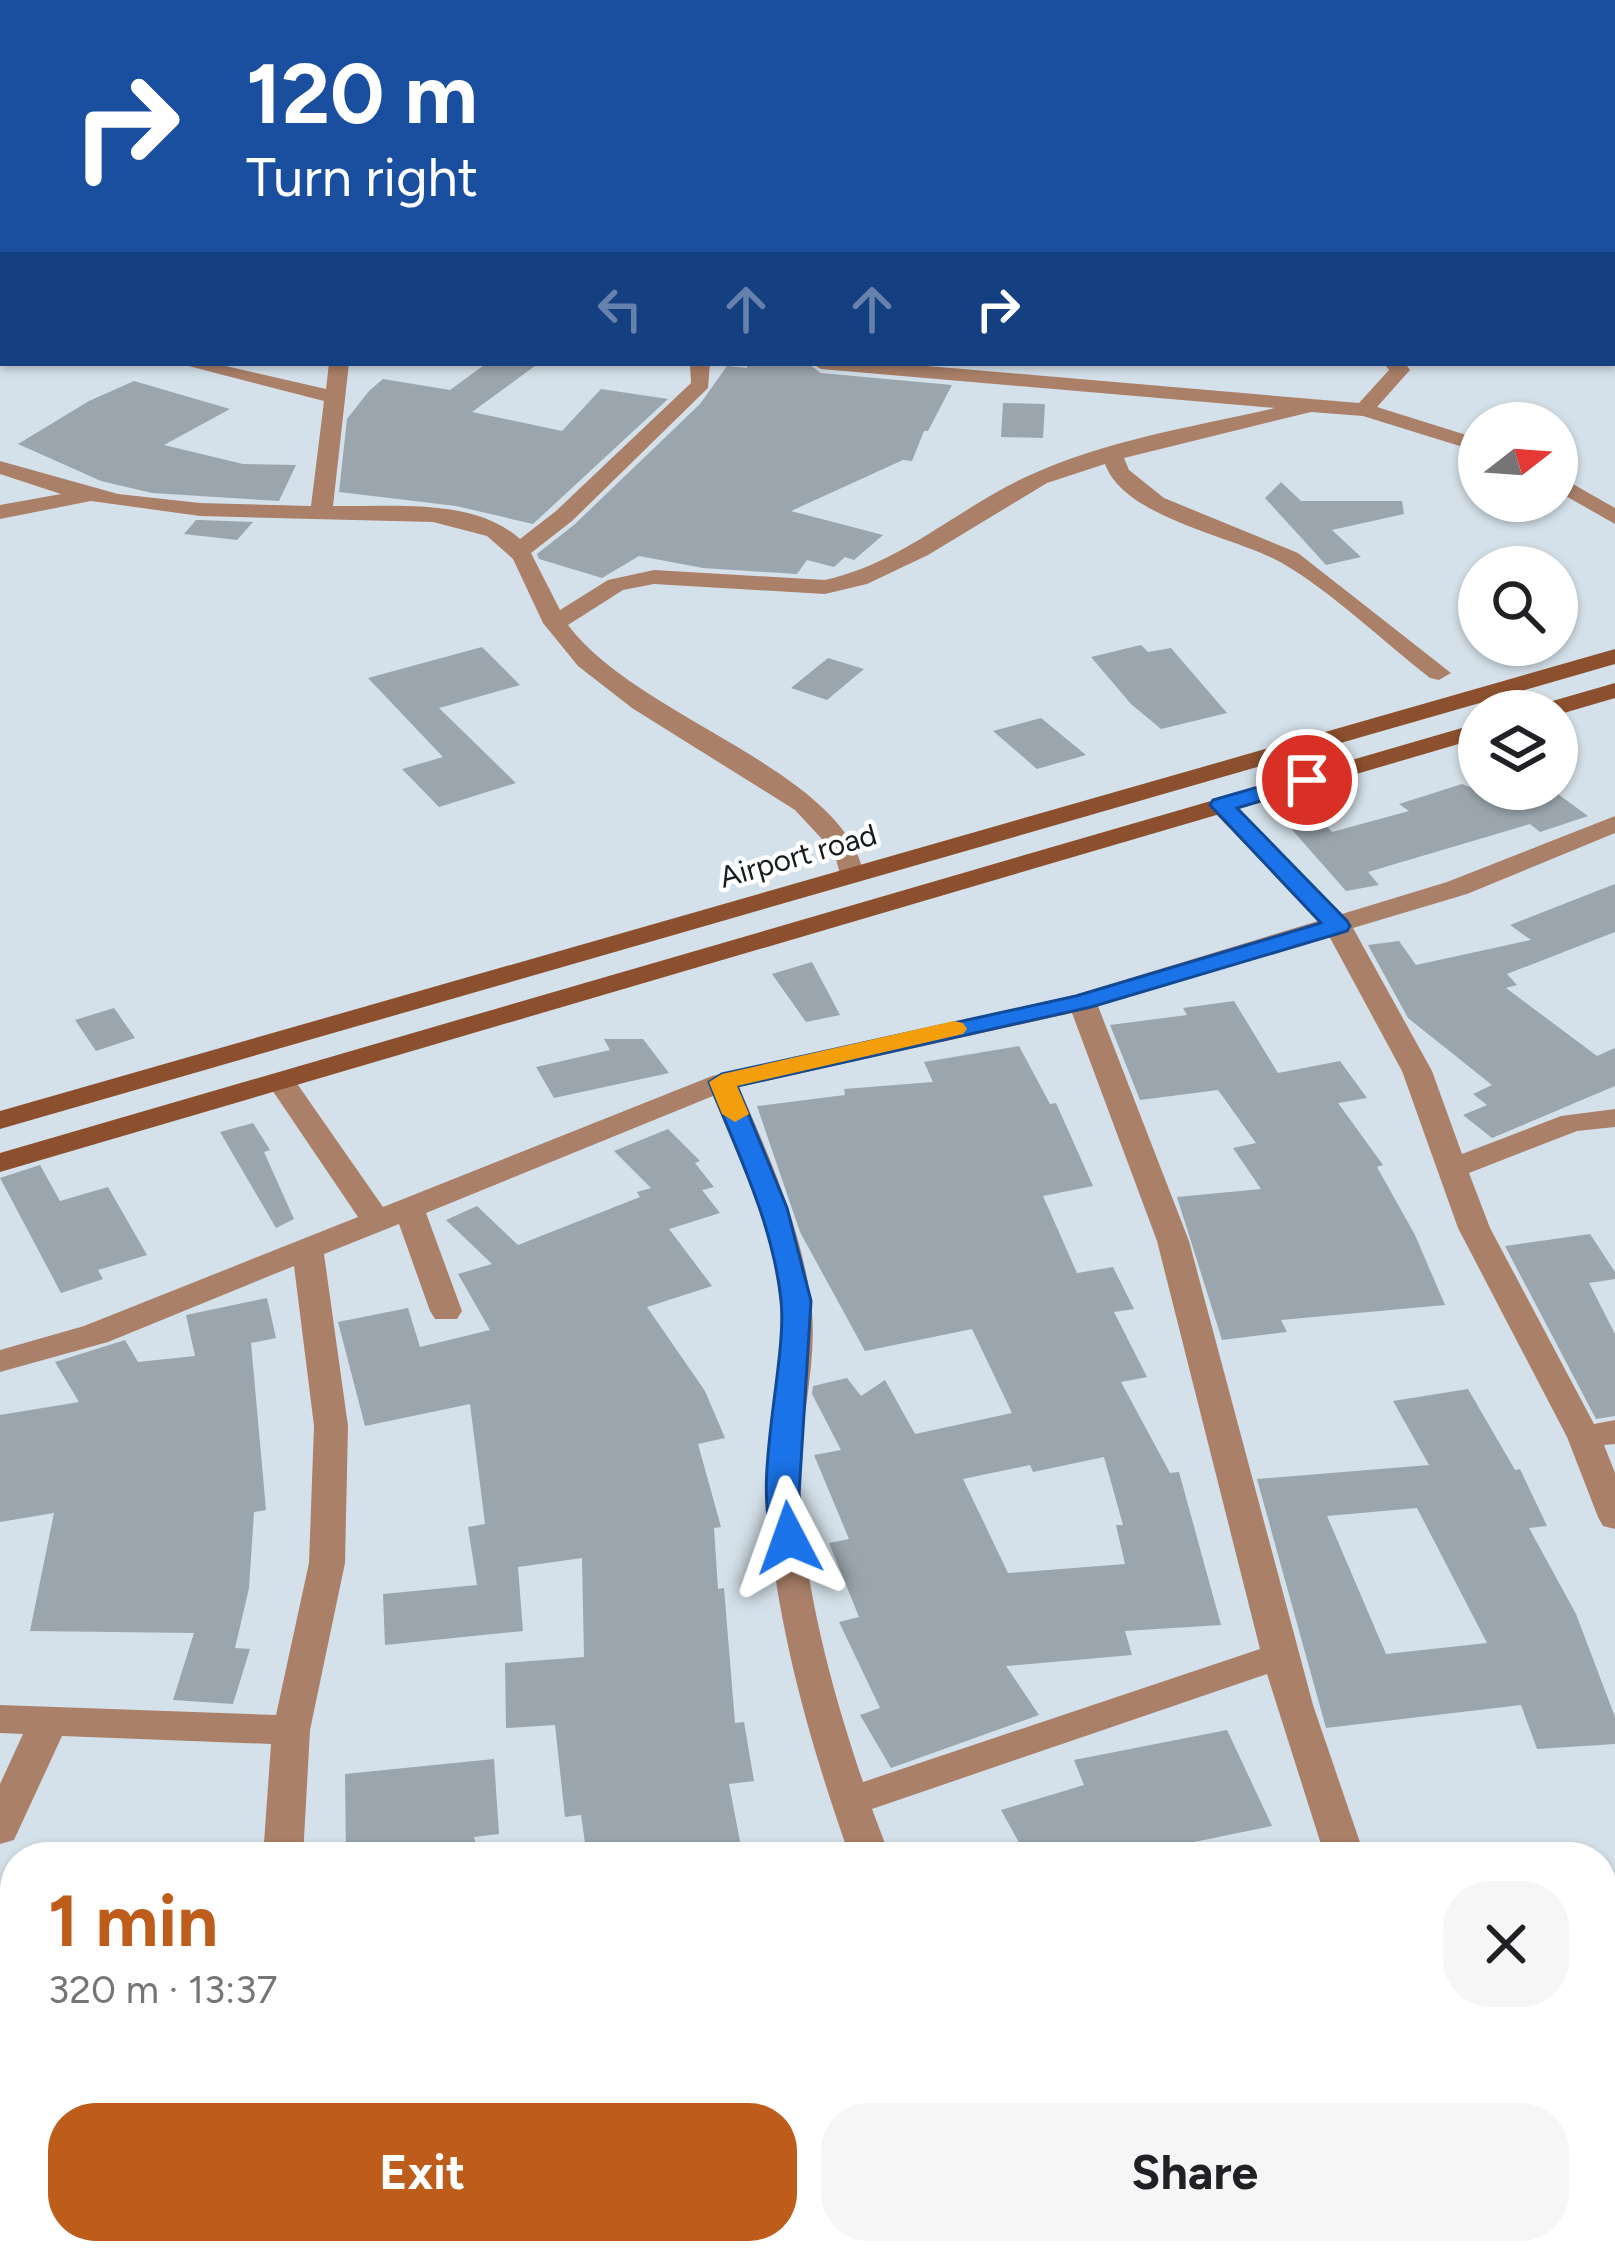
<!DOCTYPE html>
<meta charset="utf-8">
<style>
:root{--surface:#fff;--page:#f6f6f6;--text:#202124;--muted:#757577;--accent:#be5d1b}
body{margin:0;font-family:Figtree,sans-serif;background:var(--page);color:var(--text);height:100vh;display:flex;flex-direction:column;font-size:45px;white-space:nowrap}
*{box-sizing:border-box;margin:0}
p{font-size:39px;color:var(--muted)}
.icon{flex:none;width:66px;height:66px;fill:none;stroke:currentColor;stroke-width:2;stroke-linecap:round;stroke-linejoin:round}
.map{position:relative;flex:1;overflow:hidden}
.sheet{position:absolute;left:0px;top:1842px;width:1617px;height:423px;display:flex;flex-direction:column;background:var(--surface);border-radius:48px 48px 0 0;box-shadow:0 3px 9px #0004}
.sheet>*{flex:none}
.hud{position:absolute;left:0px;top:0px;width:1617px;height:366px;box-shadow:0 3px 9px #0004;background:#1a4fa0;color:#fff;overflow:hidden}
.needle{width:78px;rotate:73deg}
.buttons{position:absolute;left:1458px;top:402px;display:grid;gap:24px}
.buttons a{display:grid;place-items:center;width:120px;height:120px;border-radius:50%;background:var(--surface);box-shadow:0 3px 9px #0004;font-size:60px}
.pin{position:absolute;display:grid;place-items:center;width:102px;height:102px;color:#fff;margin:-51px;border:6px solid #fff;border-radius:50%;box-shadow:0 3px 12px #0007}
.me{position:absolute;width:132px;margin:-66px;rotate:356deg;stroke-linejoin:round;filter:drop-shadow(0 0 9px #0008)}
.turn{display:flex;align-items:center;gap:42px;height:252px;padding:0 48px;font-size:54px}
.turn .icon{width:156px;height:156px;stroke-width:2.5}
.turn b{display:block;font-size:84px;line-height:102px}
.lanes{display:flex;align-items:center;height:114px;padding:0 48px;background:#0003;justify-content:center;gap:60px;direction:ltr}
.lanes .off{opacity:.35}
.round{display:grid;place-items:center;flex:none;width:126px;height:126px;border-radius:48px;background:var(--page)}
.headline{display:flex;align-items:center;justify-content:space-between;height:204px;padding:0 48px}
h1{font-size:72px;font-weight:700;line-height:90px;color:var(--accent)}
.button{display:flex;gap:24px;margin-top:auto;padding:24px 48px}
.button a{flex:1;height:138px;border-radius:48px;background:var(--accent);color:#fff;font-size:48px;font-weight:700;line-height:138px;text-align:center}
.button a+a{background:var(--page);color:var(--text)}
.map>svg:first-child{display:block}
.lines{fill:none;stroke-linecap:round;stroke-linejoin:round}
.stream{stroke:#649abe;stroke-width:8}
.building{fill:#9aa5ad;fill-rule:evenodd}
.minor{fill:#aa8069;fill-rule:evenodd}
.secondary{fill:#8c502e;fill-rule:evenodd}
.route{fill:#1a73e8;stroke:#114b97;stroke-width:3}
.slow{fill:#f59e0b}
.labels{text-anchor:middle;stroke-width:9;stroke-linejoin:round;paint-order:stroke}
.street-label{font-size:30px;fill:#161b1e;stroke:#fff}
</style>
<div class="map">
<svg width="1615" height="2263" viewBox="0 0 1615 2263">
<rect width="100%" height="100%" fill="#d5e1ea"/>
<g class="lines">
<polyline class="stream" points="123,0 130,3"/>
</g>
<g class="building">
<polygon points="487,363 539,363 472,412 562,431 601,389 668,399 533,524 456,506 339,492 347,419 369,391 383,379 450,390"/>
<polygon points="747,363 807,363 821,373 952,385 928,431 924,431 912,461 903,460 791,511 883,535 854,560 845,557 834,567 807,560 797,574 703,568 639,556 602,578 539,559 537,554 575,524 700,404 727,366 747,368"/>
<polygon points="134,381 230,409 164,445 243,464 296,465 279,501 152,493 101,481 18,444 89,401"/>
<polygon points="1003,403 1045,404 1043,438 1001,437"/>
<polygon points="1281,482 1301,501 1402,501 1404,514 1332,530 1361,557 1326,565 1265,498"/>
<polygon points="196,520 200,520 253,522 237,540 184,534"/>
<polygon points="1141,645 1148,652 1171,648 1227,713 1161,729 1131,704 1091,657"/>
<polygon points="482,647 520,685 439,708 516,783 439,807 402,769 443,757 368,678"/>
<polygon points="828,658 864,669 827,700 791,688"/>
<polygon points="1041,718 1086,755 1037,769 993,731"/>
<polygon points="1462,784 1475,789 1551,789 1588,816 1540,832 1530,824 1368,872 1379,885 1346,891 1287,824 1319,817 1332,832 1409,811 1399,804"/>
<polygon points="1615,884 1615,932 1507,974 1517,985 1506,988 1597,1056 1615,1048 1615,1086 1492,1138 1463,1115 1487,1105 1473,1094 1492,1085 1408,1018 1368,945 1399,941 1416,965 1531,940 1510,925"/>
<polygon points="812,962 840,1015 806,1022 772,974"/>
<polygon points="1234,1001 1278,1073 1340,1061 1367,1098 1338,1103 1383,1165 1377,1167 1415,1235 1445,1305 1281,1320 1287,1332 1222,1340 1177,1197 1261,1189 1233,1148 1256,1143 1218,1090 1140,1100 1110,1025 1187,1015 1183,1008"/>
<polygon points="114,1008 135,1038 96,1051 75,1020"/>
<polygon points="604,1039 643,1039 669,1073 554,1098 536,1067 610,1050"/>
<path d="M1019 1046 1050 1104 1056 1103 1093 1186 1043 1196 1077 1273 1113 1267 1134 1309 1114 1312 1147 1377 1121 1382 1170 1473 1179 1472 1221 1625 1125 1631 1132 1655 1006 1666 1039 1715 891 1768 860 1715 880 1708 839 1622 859 1617 829 1543 849 1539 814 1455 841 1450 812 1394 813 1386 847 1378 861 1396 885 1380 915 1434 1012 1413 972 1329 865 1351 800 1232 757 1106 845 1095 844 1089 933 1082 924 1062ZM1104 1457 1123 1525H1116L1125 1564 1008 1573 963 1479 1030 1465 1033 1472Z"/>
<polygon points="253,1123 270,1150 264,1152 294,1219 276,1228 220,1132"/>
<polygon points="668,1129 700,1161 695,1163 714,1187 702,1190 720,1213 669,1229 712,1286 647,1307 705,1391 725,1438 698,1444 721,1527 714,1528 718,1589 724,1588 735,1723 744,1722 754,1781 729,1784 743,1857 587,1857 581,1815 565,1817 555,1725 506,1728 505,1663 584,1657 582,1558 518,1567 523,1631 385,1645 383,1594 477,1585 468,1527 485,1524 470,1404 365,1426 338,1322 408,1308 420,1347 490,1330 458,1274 492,1264 446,1220 477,1206 518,1245 640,1197 637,1192 651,1188 614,1151"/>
<polygon points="40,1165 60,1201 108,1187 147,1255 98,1270 103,1279 61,1293 0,1178"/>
<polygon points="1590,1234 1615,1272 1615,1279 1589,1283 1615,1334 1615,1416 1596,1419 1505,1246"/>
<polygon points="267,1298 276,1338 251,1343 266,1510 254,1512 249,1588 235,1648 250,1649 233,1704 173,1700 194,1633 30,1631 54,1513 0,1522 0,1415 79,1402 55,1362 125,1340 138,1362 195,1356 186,1315"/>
<path d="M1468 1389 1515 1470 1520 1469 1547 1526 1529 1528 1576 1614 1615 1717V1744L1537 1749 1521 1705 1326 1728 1257 1479 1429 1465 1393 1401ZM1417 1508 1487 1643 1386 1654 1327 1516Z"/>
<polygon points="1227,1730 1272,1826 1121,1857 1027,1857 1001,1810 1084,1785 1074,1760"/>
<polygon points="494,1759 499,1834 474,1837 479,1857 346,1857 345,1774"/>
</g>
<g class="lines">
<g class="minor">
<polygon points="376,0 401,0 374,3"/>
<polygon points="658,0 682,0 684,3 660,3"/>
<polygon points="983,0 1000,0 981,3"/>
<polygon points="1180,0 1231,0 1229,3"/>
<polygon points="1473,0 1489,0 1490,3 1474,3"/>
<polygon points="3,30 3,40 0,41 0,31"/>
<rect x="0" y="151" width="3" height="11"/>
<polygon points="3,211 3,223 0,224 0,212"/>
<rect x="1614" y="248" width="1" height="12"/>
<polygon points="0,282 3,283 3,296 0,295"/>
<path d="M177 363H213L326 389 329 363H349L333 506C391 507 473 497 520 539L556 511 691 383 690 363H710L708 388 572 521 531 553 560 610 608 580 654 570 825 580C902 563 958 508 1028 476 1105 440 1193 427 1275 408L821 369 811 363H892L1359 403 1389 370 1384 363H1405L1410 370 1377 407 1479 439V452L1363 416 1311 412 1124 458 1129 470 1164 498 1298 553 1451 673 1439 680 1430 678C1384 642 1332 592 1282 563 1235 536 1125 519 1105 464L1047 483 928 555 867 584 825 594 654 584 623 590 568 625C637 718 844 769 864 875L851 883 842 881 834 852 795 810 632 708 578 666 543 623 513 559 487 536 433 522 200 516 91 501 0 519V505L61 494 0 474V461L118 494 200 503 311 506 324 401Z"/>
<polygon points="1557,475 1615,508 1615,524 1557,491"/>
<path d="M1221 797 1230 800 1342 914 1447 882 1615 816V833L1467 894 1353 928 1432 1071 1462 1154 1561 1116 1615 1109V1127L1577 1131 1469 1173 1490 1228 1594 1424 1615 1420V1444L1604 1445 1615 1473V1529L1603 1526 1598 1517 1567 1437 1458 1228 1402 1071 1329 936 1098 1006 1189 1241 1313 1705 1365 1857H1325L1267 1674 872 1809 890 1857H850C810 1744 776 1625 767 1504 762 1446 780 1389 781 1331 782 1249 744 1170 713 1096L426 1213 462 1311 457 1319H435L430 1311 399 1224 324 1254 348 1426 345 1563 310 1730 303 1857H263L271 1744 62 1736 14 1840 0 1844V1784L23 1734 0 1733V1705L276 1715 309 1563 314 1426 294 1266 108 1342 0 1372V1350L84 1326 358 1217 266 1081 271 1075H291L383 1207 712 1076 1075 995 1318 921 1212 810 1208 805 1212 800ZM1072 1013 1157 1241 1260 1649 863 1782C831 1687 801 1579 800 1477 800 1416 820 1356 810 1295 799 1222 768 1154 739 1087Z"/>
<polygon points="1615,2025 1615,2061 1602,2062 1602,2026"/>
<polygon points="484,2250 533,2250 539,2263 490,2263"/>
<polygon points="1060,2250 1116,2250 1110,2263 1054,2263"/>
</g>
<g class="secondary">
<polygon points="1615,649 1615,664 0,1129 0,1111"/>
<polygon points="1615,683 1615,698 1557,715 1557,711 1532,711 1535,706"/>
<polygon points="1479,723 1479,738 0,1172 0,1153"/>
</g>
</g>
<path class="route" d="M1307 773 1319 780 1315 785 1237 808 1347 921 1350 926 1347 931 1091 1007 737 1086 787 1208 811 1301 799 1494 805 1538 800 1546H777C748 1494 788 1362 781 1300 773 1224 737 1151 709 1082L722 1074 1076 996 1321 923 1210 805 1213 800Z"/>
<polygon class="slow" points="954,1021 963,1023 967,1029 963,1034 737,1086 749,1114 735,1122 722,1114 709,1082 722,1074"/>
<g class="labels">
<g class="street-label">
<text transform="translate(798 856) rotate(-16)" y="10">Airport road</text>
</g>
</g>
</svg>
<div class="buttons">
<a><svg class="needle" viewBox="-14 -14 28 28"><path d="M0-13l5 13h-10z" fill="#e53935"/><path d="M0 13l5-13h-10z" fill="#757577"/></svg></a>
<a><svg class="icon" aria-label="search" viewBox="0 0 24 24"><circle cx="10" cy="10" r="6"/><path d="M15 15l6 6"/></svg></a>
<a><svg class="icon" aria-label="layers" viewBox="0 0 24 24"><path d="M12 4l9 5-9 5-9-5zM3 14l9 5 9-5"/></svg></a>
</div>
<div class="pin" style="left:1307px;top:780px;background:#d93025"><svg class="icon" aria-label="arrive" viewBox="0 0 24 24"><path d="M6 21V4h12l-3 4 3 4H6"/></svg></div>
<svg class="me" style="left:789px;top:1538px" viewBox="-20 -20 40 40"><path d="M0-17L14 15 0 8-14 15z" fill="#1a73e8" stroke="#fff" stroke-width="4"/></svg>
<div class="hud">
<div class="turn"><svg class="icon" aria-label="right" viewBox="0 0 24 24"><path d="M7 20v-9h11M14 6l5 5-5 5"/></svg><div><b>120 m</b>Turn right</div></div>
<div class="lanes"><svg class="icon off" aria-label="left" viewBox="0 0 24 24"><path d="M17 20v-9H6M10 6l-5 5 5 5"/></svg><svg class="icon off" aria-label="ahead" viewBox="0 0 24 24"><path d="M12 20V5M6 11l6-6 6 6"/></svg><svg class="icon off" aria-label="ahead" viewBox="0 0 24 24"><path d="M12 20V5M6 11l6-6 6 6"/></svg><svg class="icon" aria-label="right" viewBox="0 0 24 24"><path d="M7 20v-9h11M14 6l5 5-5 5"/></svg></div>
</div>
<section class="sheet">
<div class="headline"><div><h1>1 min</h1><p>320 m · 13:37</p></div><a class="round"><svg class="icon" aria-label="close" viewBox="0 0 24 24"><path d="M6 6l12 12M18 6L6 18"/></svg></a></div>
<div class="button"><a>Exit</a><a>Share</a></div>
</section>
</div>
